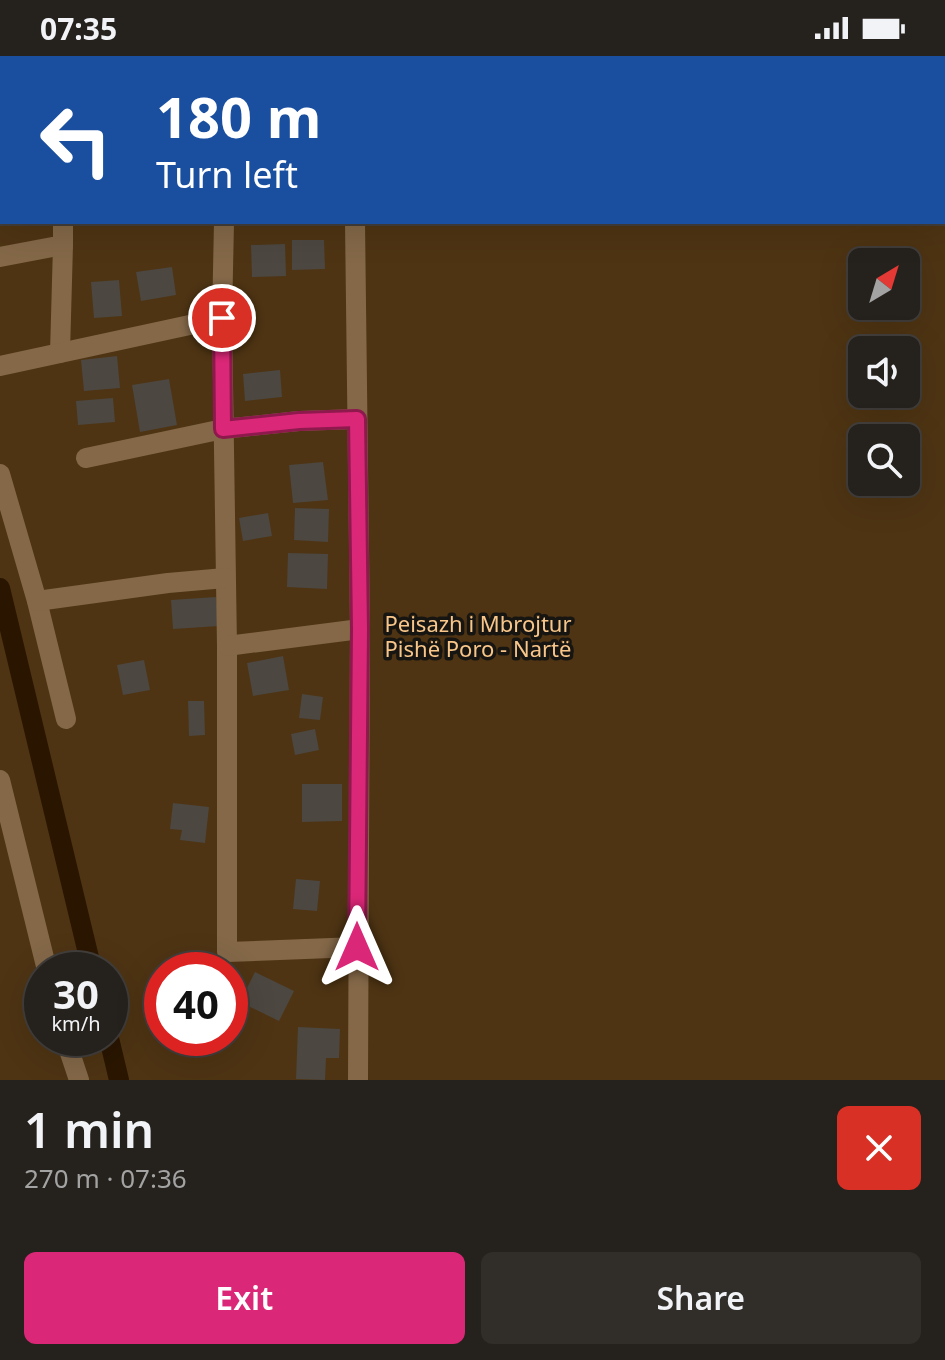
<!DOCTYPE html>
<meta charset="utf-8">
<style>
:root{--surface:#25211c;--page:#312e29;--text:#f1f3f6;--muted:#a3a3a3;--line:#423e3b;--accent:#db2777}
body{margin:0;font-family:"Noto Sans",sans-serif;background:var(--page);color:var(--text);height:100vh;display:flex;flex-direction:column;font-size:30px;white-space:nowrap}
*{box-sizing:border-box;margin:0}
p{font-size:26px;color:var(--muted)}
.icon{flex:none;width:44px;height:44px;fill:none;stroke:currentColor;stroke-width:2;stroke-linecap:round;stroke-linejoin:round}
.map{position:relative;height:1024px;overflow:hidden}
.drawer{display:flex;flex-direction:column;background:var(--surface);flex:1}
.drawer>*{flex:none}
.top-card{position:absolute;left:0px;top:0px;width:946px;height:168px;box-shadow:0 8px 32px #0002,0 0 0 2px var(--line);background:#1a4fa0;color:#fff;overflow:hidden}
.needle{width:52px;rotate:38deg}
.controls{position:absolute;left:848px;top:192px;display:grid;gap:16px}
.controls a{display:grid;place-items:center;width:72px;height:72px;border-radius:12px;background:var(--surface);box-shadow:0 8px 32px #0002,0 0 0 2px var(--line);font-size:40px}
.speed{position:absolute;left:24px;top:896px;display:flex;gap:16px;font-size:40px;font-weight:700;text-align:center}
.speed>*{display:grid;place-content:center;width:104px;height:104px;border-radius:50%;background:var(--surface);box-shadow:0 8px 32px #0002,0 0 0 2px var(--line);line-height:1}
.speed small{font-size:20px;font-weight:400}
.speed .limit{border:12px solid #d22;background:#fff;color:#111}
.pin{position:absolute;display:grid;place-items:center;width:68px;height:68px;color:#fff;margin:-34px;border:4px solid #fff;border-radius:50%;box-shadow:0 2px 8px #0007}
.me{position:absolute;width:88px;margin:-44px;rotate:0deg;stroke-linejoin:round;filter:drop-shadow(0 0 6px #0008)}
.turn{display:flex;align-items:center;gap:28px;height:168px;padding:0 24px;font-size:36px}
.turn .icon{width:104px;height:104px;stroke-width:2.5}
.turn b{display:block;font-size:56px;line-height:68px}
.round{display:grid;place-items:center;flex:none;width:84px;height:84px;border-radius:12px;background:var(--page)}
.overview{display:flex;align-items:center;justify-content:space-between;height:136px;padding:0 24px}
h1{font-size:48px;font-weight:600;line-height:60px}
.action{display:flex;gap:16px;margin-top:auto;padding:16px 24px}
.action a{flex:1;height:92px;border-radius:12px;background:var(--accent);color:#fff;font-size:32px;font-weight:600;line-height:92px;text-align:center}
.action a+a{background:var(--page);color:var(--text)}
.status{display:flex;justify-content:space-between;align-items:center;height:56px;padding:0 40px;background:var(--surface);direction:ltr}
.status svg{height:22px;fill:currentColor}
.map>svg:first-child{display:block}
.green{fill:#4e3413;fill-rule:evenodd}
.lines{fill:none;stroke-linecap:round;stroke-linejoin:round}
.canal{stroke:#2a1600;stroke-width:20}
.building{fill:#4c4740}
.minor{stroke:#846848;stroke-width:20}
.tertiary{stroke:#846848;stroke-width:20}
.route-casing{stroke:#8e194d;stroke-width:20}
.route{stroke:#db2777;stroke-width:14}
.labels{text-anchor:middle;stroke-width:7;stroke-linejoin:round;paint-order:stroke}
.park-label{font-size:22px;fill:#f9c68a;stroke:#171512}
</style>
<div class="status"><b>07:35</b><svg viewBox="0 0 49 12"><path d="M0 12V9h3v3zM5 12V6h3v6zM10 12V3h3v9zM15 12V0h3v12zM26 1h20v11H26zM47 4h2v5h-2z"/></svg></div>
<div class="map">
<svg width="945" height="1024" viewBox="0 0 945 1024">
<rect width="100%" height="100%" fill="#312c26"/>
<path class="green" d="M0 0H945V1024H0ZM2 2H944V166H2ZM862 206H906V250H862ZM862 294H906V338H862ZM862 382H906V426H862ZM42 914H110V982H42ZM162 914H230V982H162Z"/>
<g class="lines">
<g class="canal">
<polyline points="0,532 92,914"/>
<polyline points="109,982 119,1024"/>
</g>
</g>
<g class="building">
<polygon points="292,184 324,184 325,213 292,214"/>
<polygon points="285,188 286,220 252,221 251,189"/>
<polygon points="172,211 176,239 141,245 136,216"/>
<polygon points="119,224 122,260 94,262 91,226"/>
<polygon points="117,300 120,332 84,335 81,304"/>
<polygon points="280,314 282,341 245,345 243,318"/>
<polygon points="169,323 177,369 140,376 132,329"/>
<polygon points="113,342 115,366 78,369 76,345"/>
<polygon points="323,406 328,444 293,447 289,409"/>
<polygon points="295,452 329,453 328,486 294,484"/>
<polygon points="268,457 272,480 243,485 239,462"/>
<polygon points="288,497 328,498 327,533 287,531"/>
<polygon points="216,541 219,570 173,573 171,544"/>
<polygon points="283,600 289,634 253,640 247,607"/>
<polygon points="144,604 150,634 123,639 117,609"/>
<polygon points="302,638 323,641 320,664 299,662"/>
<polygon points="188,645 204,645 205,679 189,680"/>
<polygon points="315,673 319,694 295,699 291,678"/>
<polygon points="302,728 342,728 342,765 302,766"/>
<polygon points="173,747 209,751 205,787 180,784 182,774 170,773"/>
<polygon points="296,823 320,825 317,855 293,853"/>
<polygon points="255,916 294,935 279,965 240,946"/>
<polygon points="298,971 340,973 339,1002 326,1002 325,1024 296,1023"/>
</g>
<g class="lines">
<g class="minor">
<polyline points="57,0 57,2"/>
<polyline points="223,0 223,2"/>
<polyline points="224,166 222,262 227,590 227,896 357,891"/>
<polyline points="0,201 63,189 63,166"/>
<polyline points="60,297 63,189"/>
<polyline points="0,310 222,262"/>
<polyline points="86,402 223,373 299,365 357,363"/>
<polyline points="0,418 37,545 66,663"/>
<polyline points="37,545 168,527 225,522"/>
<polyline points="227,590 360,573"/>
<polyline points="0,724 47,914"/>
<polyline points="65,982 79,1024"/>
</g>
<g class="tertiary">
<polyline points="353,0 353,2"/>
<polyline points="355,166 360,573 358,1024"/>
</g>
</g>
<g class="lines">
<g class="route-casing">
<polyline id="route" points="222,262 223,373 299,365 357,363 360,573 357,891"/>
</g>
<use href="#route" class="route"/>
</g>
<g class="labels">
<g class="park-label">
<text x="478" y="576">Peisazh i Mbrojtur<tspan x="478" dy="25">Pishë Poro - Nartë</tspan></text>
</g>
</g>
</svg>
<div class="controls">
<a><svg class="needle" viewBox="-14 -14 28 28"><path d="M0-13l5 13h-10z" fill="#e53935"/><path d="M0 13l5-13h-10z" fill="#a3a3a3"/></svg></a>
<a><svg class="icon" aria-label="sound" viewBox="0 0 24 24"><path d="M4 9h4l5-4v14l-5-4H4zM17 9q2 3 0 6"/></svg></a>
<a><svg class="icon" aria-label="search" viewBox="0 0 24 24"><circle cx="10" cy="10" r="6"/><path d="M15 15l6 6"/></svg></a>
</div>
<div class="speed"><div>30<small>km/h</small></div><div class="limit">40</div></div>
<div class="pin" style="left:222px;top:262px;background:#d93025"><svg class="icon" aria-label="arrive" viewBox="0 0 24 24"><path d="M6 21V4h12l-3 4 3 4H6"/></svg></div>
<svg class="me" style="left:357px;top:891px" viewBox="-20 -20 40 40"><path d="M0-17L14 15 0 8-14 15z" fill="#db2777" stroke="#fff" stroke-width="4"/></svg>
<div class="top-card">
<div class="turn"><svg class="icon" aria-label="left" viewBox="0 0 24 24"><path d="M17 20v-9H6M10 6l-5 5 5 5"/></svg><div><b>180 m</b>Turn left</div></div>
</div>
</div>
<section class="drawer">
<div class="overview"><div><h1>1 min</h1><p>270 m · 07:36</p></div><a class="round" style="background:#d93025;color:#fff"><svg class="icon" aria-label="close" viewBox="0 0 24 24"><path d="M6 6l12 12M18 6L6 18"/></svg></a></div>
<div class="action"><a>Exit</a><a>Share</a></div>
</section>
